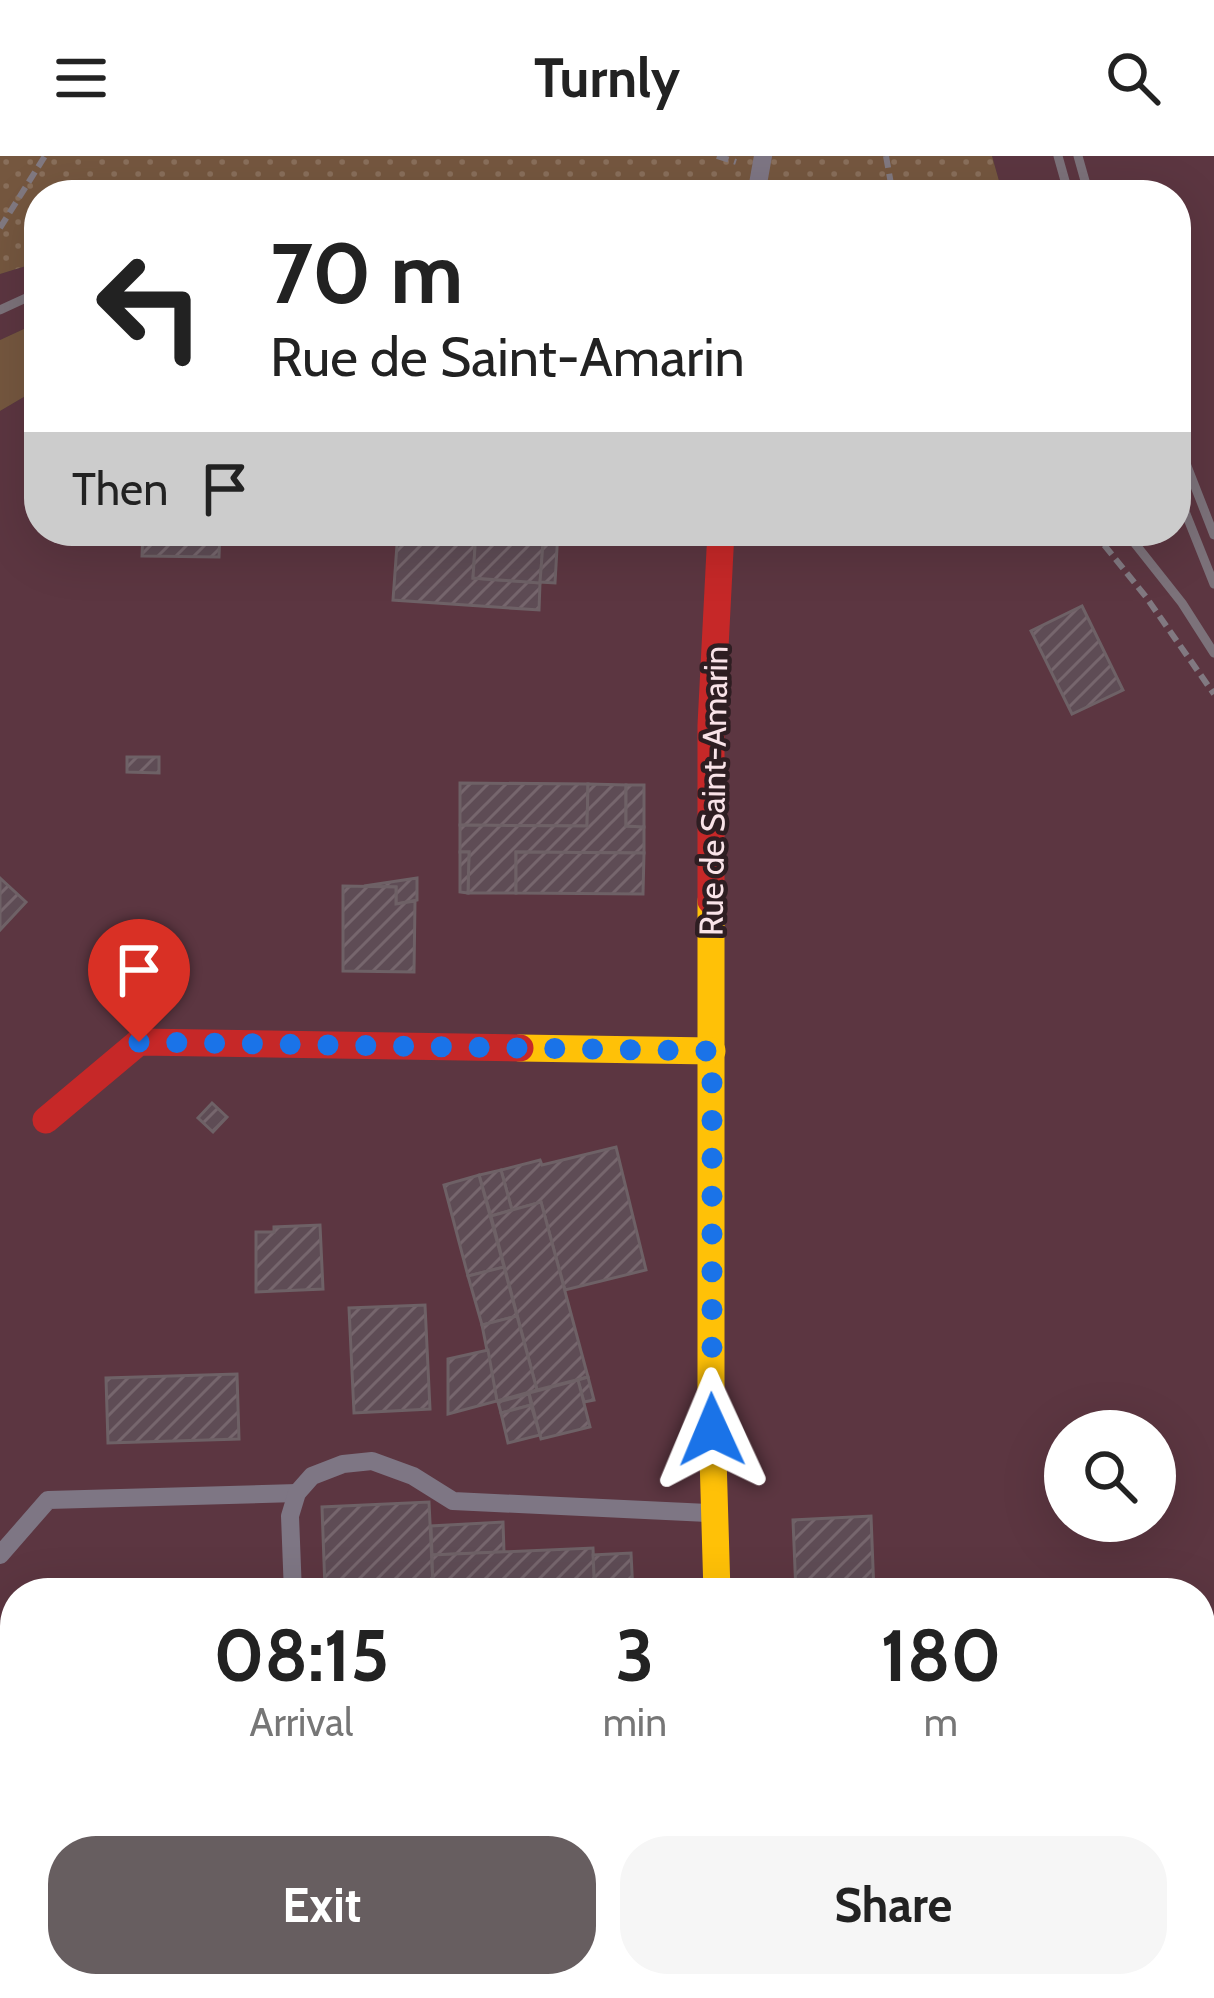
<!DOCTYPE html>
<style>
:root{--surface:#fff;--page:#f6f6f6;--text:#222;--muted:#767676;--accent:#675e60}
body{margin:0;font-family:Cabin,sans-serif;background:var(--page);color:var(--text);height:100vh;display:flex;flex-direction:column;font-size:45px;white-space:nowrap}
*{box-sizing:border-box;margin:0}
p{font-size:39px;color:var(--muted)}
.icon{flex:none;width:66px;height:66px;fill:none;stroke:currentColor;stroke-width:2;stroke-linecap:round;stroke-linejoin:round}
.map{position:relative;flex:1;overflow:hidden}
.details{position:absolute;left:0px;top:1422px;width:1215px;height:420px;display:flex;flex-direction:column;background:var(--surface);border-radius:48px 48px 0 0;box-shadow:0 12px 48px #0002}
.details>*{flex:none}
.top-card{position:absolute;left:24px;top:24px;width:1167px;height:366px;border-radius:48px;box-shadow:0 12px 48px #0002;background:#fff;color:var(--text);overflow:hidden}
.fabs{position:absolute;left:1044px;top:1254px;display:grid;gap:24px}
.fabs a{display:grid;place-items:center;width:132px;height:132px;border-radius:50%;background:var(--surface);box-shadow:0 12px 48px #0002;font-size:60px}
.pin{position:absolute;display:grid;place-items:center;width:102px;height:102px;color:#fff;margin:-123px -51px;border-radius:50% 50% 50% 0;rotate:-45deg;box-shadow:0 0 12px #0007}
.pin .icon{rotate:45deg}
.me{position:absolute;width:132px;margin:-66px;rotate:359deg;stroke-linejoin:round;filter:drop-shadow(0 0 9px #0008)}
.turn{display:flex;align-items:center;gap:42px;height:252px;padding:0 48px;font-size:54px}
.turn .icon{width:156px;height:156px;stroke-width:2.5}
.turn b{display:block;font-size:84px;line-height:102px}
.then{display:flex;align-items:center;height:114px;padding:0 48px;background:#0003;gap:24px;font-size:45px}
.eta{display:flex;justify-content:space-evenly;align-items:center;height:204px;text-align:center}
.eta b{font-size:72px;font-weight:800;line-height:84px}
.action{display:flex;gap:24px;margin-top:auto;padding:24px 48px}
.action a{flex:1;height:138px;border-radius:48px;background:var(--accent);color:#fff;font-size:48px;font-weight:800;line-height:138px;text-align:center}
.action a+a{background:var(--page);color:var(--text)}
header{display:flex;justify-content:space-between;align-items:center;height:156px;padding:0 48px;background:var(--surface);font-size:54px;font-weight:800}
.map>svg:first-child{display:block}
.built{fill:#5c3641;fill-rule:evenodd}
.green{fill:#75573f}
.forest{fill:url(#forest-firs)}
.garden{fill:url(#garden-dots)}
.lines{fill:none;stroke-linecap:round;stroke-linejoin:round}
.stream{stroke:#272f06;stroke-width:10}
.building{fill:url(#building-hatch);stroke:#6e6166;stroke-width:3}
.path{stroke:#817981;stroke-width:6;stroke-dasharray:12 6;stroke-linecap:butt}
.lane{stroke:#7e7684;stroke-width:18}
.street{stroke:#7e7684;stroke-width:36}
.slow{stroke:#ffc107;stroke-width:27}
.jam{stroke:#c62828;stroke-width:27}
.rail{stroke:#7c727a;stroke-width:9}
.route{stroke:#1a73e8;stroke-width:21;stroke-dasharray:0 37.8}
.labels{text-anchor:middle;stroke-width:9;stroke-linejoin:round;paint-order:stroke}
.street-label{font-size:33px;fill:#f9e3e8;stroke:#2e1e22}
</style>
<header><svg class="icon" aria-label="menu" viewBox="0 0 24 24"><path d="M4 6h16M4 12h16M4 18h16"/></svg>Turnly<svg class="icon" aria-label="search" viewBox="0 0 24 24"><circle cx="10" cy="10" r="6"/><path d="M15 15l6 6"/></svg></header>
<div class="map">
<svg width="1214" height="1842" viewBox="0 0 1214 1842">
<defs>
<pattern id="forest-firs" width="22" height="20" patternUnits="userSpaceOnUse" patternTransform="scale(3)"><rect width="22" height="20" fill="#75573f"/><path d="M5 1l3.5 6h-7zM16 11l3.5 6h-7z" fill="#896f5b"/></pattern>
<pattern id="garden-dots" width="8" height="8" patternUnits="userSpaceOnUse" patternTransform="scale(3)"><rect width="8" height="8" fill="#75573f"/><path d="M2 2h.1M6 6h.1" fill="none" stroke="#896f5b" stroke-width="1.8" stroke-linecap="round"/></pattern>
<pattern id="building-hatch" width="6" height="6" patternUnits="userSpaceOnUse" patternTransform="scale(3)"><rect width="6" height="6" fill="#5e4c55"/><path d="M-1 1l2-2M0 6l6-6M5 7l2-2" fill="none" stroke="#76666d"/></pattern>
</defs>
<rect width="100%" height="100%" fill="#4a393e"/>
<g class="built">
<path d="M992 0H1214V1842H1087L1079 1827H1200V1437H15V1827H74L56 1842H0V255L39 232V375H1176V39H1003ZM1065 1275H1155V1365H1065Z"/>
<polygon points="408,26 535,39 256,39 271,35"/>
<polygon points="39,106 39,166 0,184 0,118"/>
<polygon points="276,1827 895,1827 868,1842 386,1842 355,1834"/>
</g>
<polygon class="green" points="39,166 39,232 0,255 0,184"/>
<g class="forest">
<polygon points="15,1778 15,1827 55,1827 37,1842 0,1842 0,1779"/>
<polygon points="432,1827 572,1827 572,1842 450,1842"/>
</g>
<polygon class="garden" points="0,0 992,0 1003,39 535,39 408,26 271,35 256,39 39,39 39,106 0,118"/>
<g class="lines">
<g class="stream">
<polyline points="483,1827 497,1842"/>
<polyline points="0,1837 15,1825"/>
</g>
</g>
<g class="building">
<polygon points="143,375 220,375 219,401 142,400"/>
<polygon points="398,375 476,375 473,422 540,427 539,454 393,444"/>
<polygon points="476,375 544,375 540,427 473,422"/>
<polygon points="544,375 558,375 555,427 540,426"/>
<polygon points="1082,450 1123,534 1072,558 1031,475"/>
<polygon points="127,601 159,601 159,617 127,616"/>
<polygon points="460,627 588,628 587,670 460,669"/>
<polygon points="588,628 626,629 626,670 644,671 644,697 516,696 516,737 468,737 469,696 460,696 460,669 587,670"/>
<polygon points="626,629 644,629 644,671 626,670"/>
<polygon points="460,696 469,696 468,737 460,736"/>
<polygon points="516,696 644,697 643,738 516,737"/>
<polygon points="0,722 26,746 0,774"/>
<polygon points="417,722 417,744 396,748 396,731 364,730"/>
<polygon points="343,730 396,731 396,748 415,745 414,816 343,815"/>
<polygon points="212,947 227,961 213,976 198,962"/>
<polygon points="616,991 646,1114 565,1134 541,1046 512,1054 501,1014 540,1004 542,1009"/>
<polygon points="501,1014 512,1054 491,1060 479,1019"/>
<polygon points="479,1019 504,1111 468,1120 444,1029"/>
<polygon points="541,1046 588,1221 537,1234 491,1060"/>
<polygon points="320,1069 323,1133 256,1136 256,1076 274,1076 274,1071"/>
<polygon points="504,1111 517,1160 482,1169 468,1120"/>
<polygon points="425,1149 430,1253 354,1257 349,1152"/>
<polygon points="517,1160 537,1234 497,1245 482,1169"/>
<polygon points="488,1194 497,1245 448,1258 448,1203"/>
<polygon points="237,1218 239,1283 108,1287 106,1222"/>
<polygon points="588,1221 594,1244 584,1246 578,1224"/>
<polygon points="578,1224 590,1271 541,1283 529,1237"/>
<polygon points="529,1238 531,1249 501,1257 498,1246"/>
<polygon points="531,1249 540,1279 508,1287 501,1257"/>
<polygon points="429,1346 433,1429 325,1433 322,1351"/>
<polygon points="871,1360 874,1437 796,1437 793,1364"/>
<polygon points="503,1366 504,1396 432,1399 431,1370"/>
<polygon points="593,1392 595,1437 433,1437 432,1399"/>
<polygon points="631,1397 633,1437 595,1437 593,1399"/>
<polygon points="1116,1827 1177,1827 1186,1842 1125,1842"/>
</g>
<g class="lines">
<g class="path">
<polyline points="717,0 736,6"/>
<polyline points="886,0 893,39"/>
<polyline points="0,72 45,0"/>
<polyline points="1093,375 1146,441 1214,538"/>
</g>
<g class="lane">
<polyline points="756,39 763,0"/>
<polyline points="0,1399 48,1344 297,1337"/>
<polyline points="293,1437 290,1360 297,1337 312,1320 343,1308 372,1305 413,1320 453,1345 708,1357"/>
<polyline points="0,1696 15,1693"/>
<polyline points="1200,1738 1214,1765"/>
</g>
<g class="street">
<polyline points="734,1827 735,1842"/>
<polyline points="901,1842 927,1827"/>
</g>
<g class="slow">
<polyline points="711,745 711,1233 717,1437"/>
<polyline points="520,892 712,895"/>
<path d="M84 1842C123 1827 162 1835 202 1842"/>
</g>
<g class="jam">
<polyline points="711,745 711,569 721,375"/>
<polyline points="46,964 139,886 520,892"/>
</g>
<g class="rail">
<polyline points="1058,0 1069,39"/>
<polyline points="1078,0 1089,39"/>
<polyline points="0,154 39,136"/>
<polyline points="1176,282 1214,379"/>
<polyline points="1176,333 1214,428"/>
<polyline points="1125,375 1182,447 1214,497"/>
</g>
</g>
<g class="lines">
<polyline class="route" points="139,886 712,895 712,1274"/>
</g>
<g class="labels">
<g class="street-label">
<text transform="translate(713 635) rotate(-89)" y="12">Rue de Saint-Amarin</text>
</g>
</g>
</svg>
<div class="fabs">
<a><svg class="icon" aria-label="search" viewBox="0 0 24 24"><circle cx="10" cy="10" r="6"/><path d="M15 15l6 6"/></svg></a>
</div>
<div class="pin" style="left:139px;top:886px;background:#d93025"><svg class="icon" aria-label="arrive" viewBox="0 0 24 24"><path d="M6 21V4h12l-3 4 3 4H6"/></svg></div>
<svg class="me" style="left:712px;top:1274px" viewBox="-20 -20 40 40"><path d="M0-17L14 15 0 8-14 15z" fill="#1a73e8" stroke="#fff" stroke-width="4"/></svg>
<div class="top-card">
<div class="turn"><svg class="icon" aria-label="left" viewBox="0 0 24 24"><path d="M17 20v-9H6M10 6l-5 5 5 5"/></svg><div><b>70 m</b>Rue de Saint-Amarin</div></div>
<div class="then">Then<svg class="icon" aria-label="arrive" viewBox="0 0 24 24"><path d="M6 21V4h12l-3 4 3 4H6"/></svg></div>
</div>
<section class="details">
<div class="eta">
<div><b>08:15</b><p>Arrival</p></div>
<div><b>3</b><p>min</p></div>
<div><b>180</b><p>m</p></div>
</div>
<div class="action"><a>Exit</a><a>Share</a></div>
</section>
</div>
